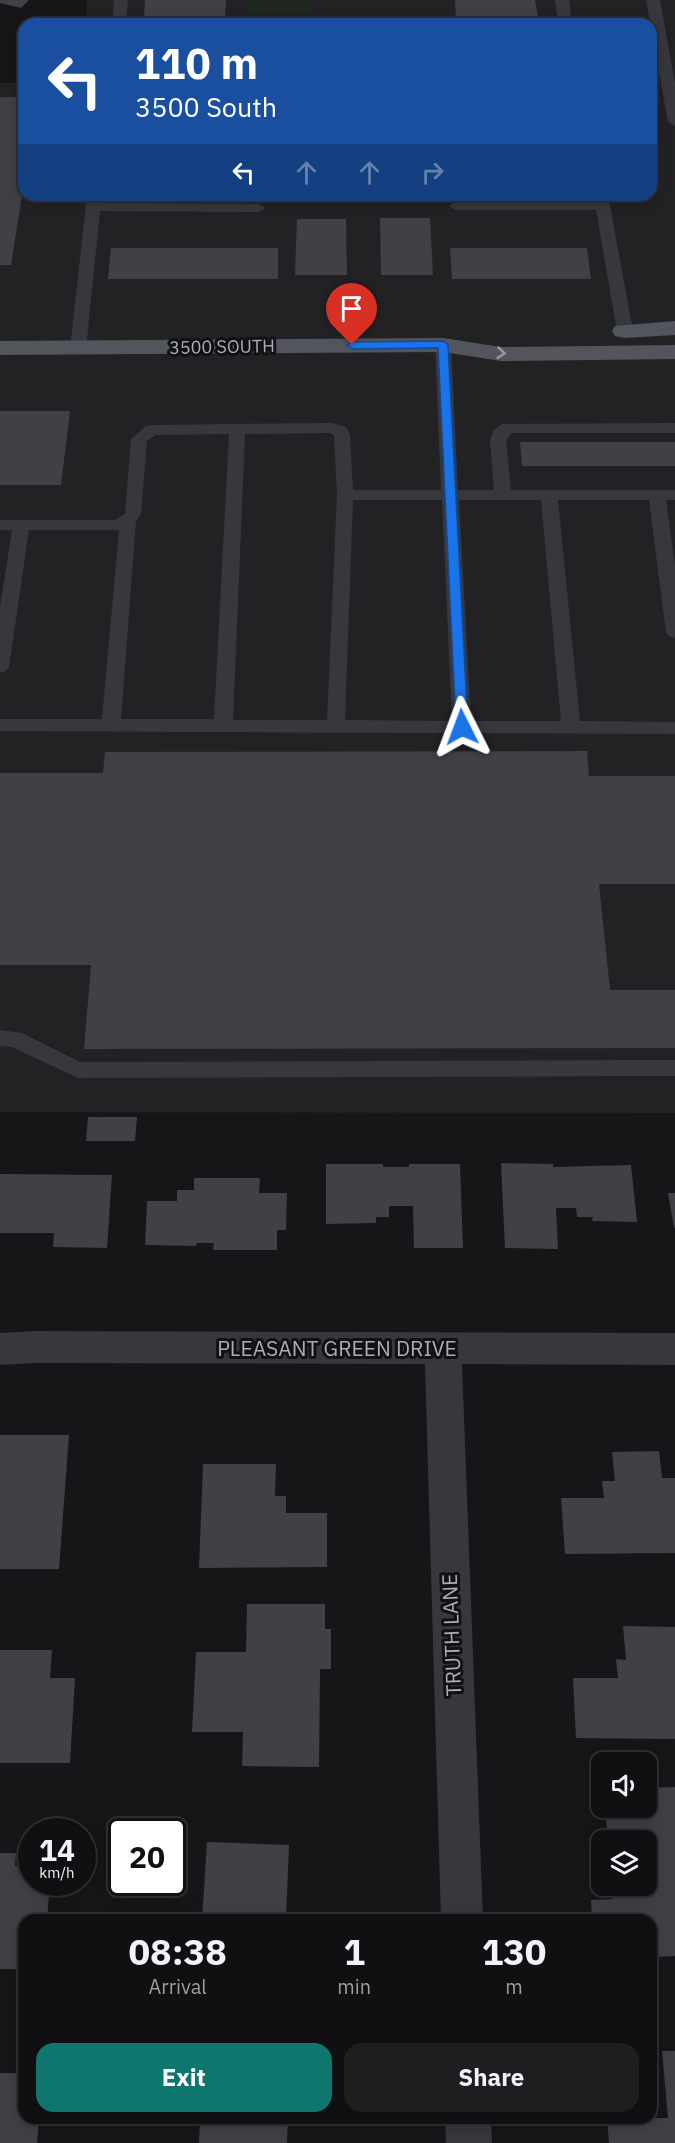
<!DOCTYPE html>
<style>
:root{--surface:#101012;--page:#1e1e20;--text:#f1f3f6;--muted:#9c9d9f;--line:#303032;--accent:#0f766e}
body{margin:0;font-family:"IBM Plex Sans",sans-serif;background:var(--page);color:var(--text);height:100vh;display:flex;flex-direction:column;font-size:22px;white-space:nowrap}
*{box-sizing:border-box;margin:0}
p{font-size:20px;color:var(--muted)}
.icon{flex:none;width:33px;height:33px;fill:none;stroke:currentColor;stroke-width:2;stroke-linecap:round;stroke-linejoin:round}
.map{position:relative;flex:1;overflow:hidden}
.drawer{position:absolute;left:18px;top:1914px;width:639px;height:210px;display:flex;flex-direction:column;background:var(--surface);border-radius:18px;box-shadow:0 3px 15px #0003,0 0 0 2px var(--line)}
.drawer>*{flex:none}
.top-card{position:absolute;left:18px;top:18px;width:639px;height:183px;border-radius:18px;box-shadow:0 3px 15px #0003,0 0 0 2px var(--line);background:#1a4fa0;color:#fff;overflow:hidden}
.buttons{position:absolute;left:591px;top:1752px;display:grid;gap:12px}
.buttons a{display:grid;place-items:center;width:66px;height:66px;border-radius:12px;background:var(--surface);box-shadow:0 3px 15px #0003,0 0 0 2px var(--line);font-size:30px}
.speed{position:absolute;left:18px;top:1818px;display:flex;gap:12px;font-size:30px;font-weight:700;text-align:center}
.speed>*{display:grid;place-content:center;width:78px;height:78px;border-radius:50%;background:var(--surface);box-shadow:0 3px 15px #0003,0 0 0 2px var(--line);line-height:1}
.speed small{font-size:15px;font-weight:400}
.speed .limit{border:3px solid #111;border-radius:9px;background:#fff;color:#111}
.pin{position:absolute;display:grid;place-items:center;width:51px;height:51px;color:#fff;margin:-62px -26px;border-radius:50% 50% 50% 0;rotate:-45deg;box-shadow:0 0 6px #0007}
.pin .icon{rotate:45deg}
.me{position:absolute;width:66px;margin:-33px;rotate:357deg;stroke-linejoin:round;filter:drop-shadow(0 0 4px #0008)}
.turn{display:flex;align-items:center;gap:21px;height:126px;padding:0 18px;font-size:27px}
.turn .icon{width:78px;height:78px;stroke-width:2.5}
.turn b{display:block;font-size:42px;line-height:51px}
.lanes{display:flex;align-items:center;height:57px;padding:0 18px;background:#0003;justify-content:center;gap:30px;direction:ltr}
.lanes .off{opacity:.35}
.eta{display:flex;justify-content:space-evenly;align-items:center;height:102px;text-align:center}
.eta b{font-size:36px;font-weight:800;line-height:42px}
.button{display:flex;gap:12px;margin-top:auto;padding:12px 18px}
.button a{flex:1;height:69px;border-radius:18px;background:var(--accent);color:#fff;font-size:24px;font-weight:800;line-height:69px;text-align:center}
.button a+a{background:var(--page);color:var(--text)}
.map>svg:first-child{display:block}
.built{fill:#222225}
.green{fill:#1e261f}
.building{fill:#404145}
.lines{fill:none;stroke-linecap:round;stroke-linejoin:round}
.lane{fill:#37383d;fill-rule:evenodd}
.street{fill:#37383d;fill-rule:evenodd}
.primary{fill:#53555c;fill-rule:evenodd}
.oneway{stroke:#979ba6}
.route{fill:#1a73e8;stroke:#114b97;stroke-width:1.5}
.labels{text-anchor:middle;stroke-width:6;stroke-linejoin:round;paint-order:stroke}
.far-street-label{font-size:18px;fill:#a8adb8;stroke:#111113}
.street-label{font-size:21px;fill:#a8adb8;stroke:#111113}
</style>
<div class="map">
<svg width="675" height="2143" viewBox="0 0 675 2143">
<rect width="100%" height="100%" fill="#161618"/>
<polygon class="built" points="87,0 675,0 675,1113 0,1112 0,83 24,83 24,195 651,195 651,24 86,24"/>
<polygon class="green" points="248,0 311,0 311,13 247,13"/>
<g class="building">
<polygon points="0,0 29,0 21,8 0,3"/>
<polygon points="145,0 226,0 225,17 216,17 216,24 153,24 154,17 144,17"/>
<polygon points="455,0 535,0 538,17 529,18 530,24 466,24 466,18 456,18"/>
<polygon points="0,97 24,97 24,183 11,265 0,265"/>
<polygon points="380,218 430,218 433,275 381,275"/>
<polygon points="297,219 346,219 347,275 295,275"/>
<polygon points="111,248 278,248 278,279 108,279"/>
<polygon points="450,248 587,248 591,279 452,279"/>
<polygon points="0,411 70,411 61,485 0,485"/>
<polygon points="520,442 675,442 675,466 522,466"/>
<polygon points="587,751 589,776 675,776 675,884 599,884 610,990 675,990 675,1048 84,1049 91,965 0,965 0,773 103,773 105,752"/>
<polygon points="88,1117 137,1117 135,1141 86,1141"/>
<polygon points="501,1163 553,1164 553,1167 631,1165 637,1222 592,1221 593,1217 577,1217 576,1208 556,1208 558,1249 505,1248"/>
<polygon points="326,1164 383,1164 383,1167 409,1167 409,1164 460,1164 463,1248 414,1248 413,1206 389,1206 389,1217 376,1217 376,1223 326,1224"/>
<polygon points="0,1174 112,1175 107,1248 53,1247 54,1233 0,1233"/>
<polygon points="194,1178 260,1178 259,1193 287,1193 286,1230 277,1230 277,1250 213,1250 214,1243 197,1243 196,1246 145,1245 147,1201 177,1201 177,1190 194,1190"/>
<polygon points="668,1193 675,1193 675,1228 674,1228"/>
<polygon points="0,1435 69,1435 59,1569 0,1569"/>
<polygon points="659,1451 662,1478 675,1478 675,1553 565,1554 561,1498 604,1498 602,1481 615,1481 612,1452"/>
<polygon points="203,1464 276,1464 275,1496 286,1496 286,1513 327,1513 327,1567 199,1568"/>
<polygon points="247,1604 325,1604 325,1629 331,1629 331,1669 320,1669 319,1767 242,1766 243,1732 192,1732 196,1652 246,1652"/>
<polygon points="623,1626 675,1627 675,1739 576,1738 573,1678 618,1678 616,1659 626,1660"/>
<polygon points="0,1650 52,1650 50,1678 75,1678 70,1763 0,1763"/>
<polygon points="675,1787 675,1956 651,1957 651,1920 592,1920 591,1900 613,1899 612,1886 646,1886 646,1840 608,1840 605,1808 646,1808 646,1788"/>
<polygon points="207,1842 289,1845 286,1920 202,1920"/>
<polygon points="0,1853 16,1853 15,1866 32,1866 32,1882 50,1882 47,1920 24,1920 24,1969 0,1969"/>
<polygon points="662,2051 675,2051 675,2143 609,2143 607,2118 668,2118"/>
<polygon points="0,2073 24,2073 24,2118 39,2118 37,2143 0,2143"/>
<polygon points="200,2118 288,2118 287,2143 199,2143"/>
</g>
<g class="lines">
<g class="lane">
<polygon points="114,0 128,0 126,24 112,24"/>
<polygon points="555,0 569,0 572,24 558,24"/>
<polygon points="646,0 660,0 675,84 675,126 668,122"/>
<polygon points="87,195 101,195 101,203 259,204 266,208 259,212 100,211 86,349 78,354 70,349"/>
<polygon points="594,195 608,195 633,331 625,336 617,331 596,210 456,210 449,206 456,202 595,202"/>
<path d="M443 340 451 345 458 490H494L490 440 494 430 502 424 675 423V433H512L506 440 511 490H675V500H666L675 566V638L669 636 666 632 649 500H558L580 721 675 722V734L0 731V719H102L119 530H29L9 667 6 671 0 673V607L12 530H0V520H115L125 514 131 439 146 426 152 425 332 423 346 427 350 435 353 490H441L435 345ZM330 433 334 435 337 495 327 720H233L245 434ZM229 434 214 719H121L136 521 141 514 147 441 156 435ZM353 500H442L452 721 345 720ZM459 500H541L561 721H471Z"/>
<polygon points="0,1030 22,1033 80,1062 675,1060 675,1076 78,1078 12,1047 0,1046"/>
</g>
<g class="street">
<polygon points="34,1331 675,1333 675,1365 462,1364 483,1920 441,1920 425,1364 34,1363 0,1365 0,1333"/>
<polygon points="445,2118 491,2118 492,2143 446,2143"/>
</g>
<g class="primary">
<polygon points="675,321 675,335 624,338 615,336 612,331 615,326"/>
<polygon points="443,338 501,347 675,345 675,359 501,361 443,352 0,355 0,341"/>
</g>
</g>
<defs><path id="oneway-chevron" d="M-2-3.5L2.5 0L-2 3.5" fill="none" stroke-width="1.6" stroke-linecap="round" stroke-linejoin="round" transform="scale(1.5)"/></defs>
<use class="oneway" href="#oneway-chevron" transform="translate(501 353) rotate(5)"/>
<polygon class="route" points="443,341 448,345 468,727 462,731 456,727 438,348 352,349 347,345 352,342"/>
<g class="labels">
<g class="far-street-label">
<text transform="translate(222 347) rotate(-1)" y="6">3500 SOUTH</text>
</g>
<g class="street-label">
<text x="337" y="1356">PLEASANT GREEN DRIVE</text>
<text transform="translate(452 1635) rotate(-92)" y="7">TRUTH LANE</text>
</g>
</g>
</svg>
<div class="buttons">
<a><svg class="icon" aria-label="sound" viewBox="0 0 24 24"><path d="M4 9h4l5-4v14l-5-4H4zM17 9q2 3 0 6"/></svg></a>
<a><svg class="icon" aria-label="layers" viewBox="0 0 24 24"><path d="M12 4l9 5-9 5-9-5zM3 14l9 5 9-5"/></svg></a>
</div>
<div class="speed"><div>14<small>km/h</small></div><div class="limit">20</div></div>
<div class="pin" style="left:352px;top:345px;background:#d93025"><svg class="icon" aria-label="arrive" viewBox="0 0 24 24"><path d="M6 21V4h12l-3 4 3 4H6"/></svg></div>
<svg class="me" style="left:462px;top:727px" viewBox="-20 -20 40 40"><path d="M0-17L14 15 0 8-14 15z" fill="#1a73e8" stroke="#fff" stroke-width="4"/></svg>
<div class="top-card">
<div class="turn"><svg class="icon" aria-label="left" viewBox="0 0 24 24"><path d="M17 20v-9H6M10 6l-5 5 5 5"/></svg><div><b>110 m</b>3500 South</div></div>
<div class="lanes"><svg class="icon" aria-label="left" viewBox="0 0 24 24"><path d="M17 20v-9H6M10 6l-5 5 5 5"/></svg><svg class="icon off" aria-label="ahead" viewBox="0 0 24 24"><path d="M12 20V5M6 11l6-6 6 6"/></svg><svg class="icon off" aria-label="ahead" viewBox="0 0 24 24"><path d="M12 20V5M6 11l6-6 6 6"/></svg><svg class="icon off" aria-label="right" viewBox="0 0 24 24"><path d="M7 20v-9h11M14 6l5 5-5 5"/></svg></div>
</div>
<section class="drawer">
<div class="eta">
<div><b>08:38</b><p>Arrival</p></div>
<div><b>1</b><p>min</p></div>
<div><b>130</b><p>m</p></div>
</div>
<div class="button"><a>Exit</a><a>Share</a></div>
</section>
</div>
